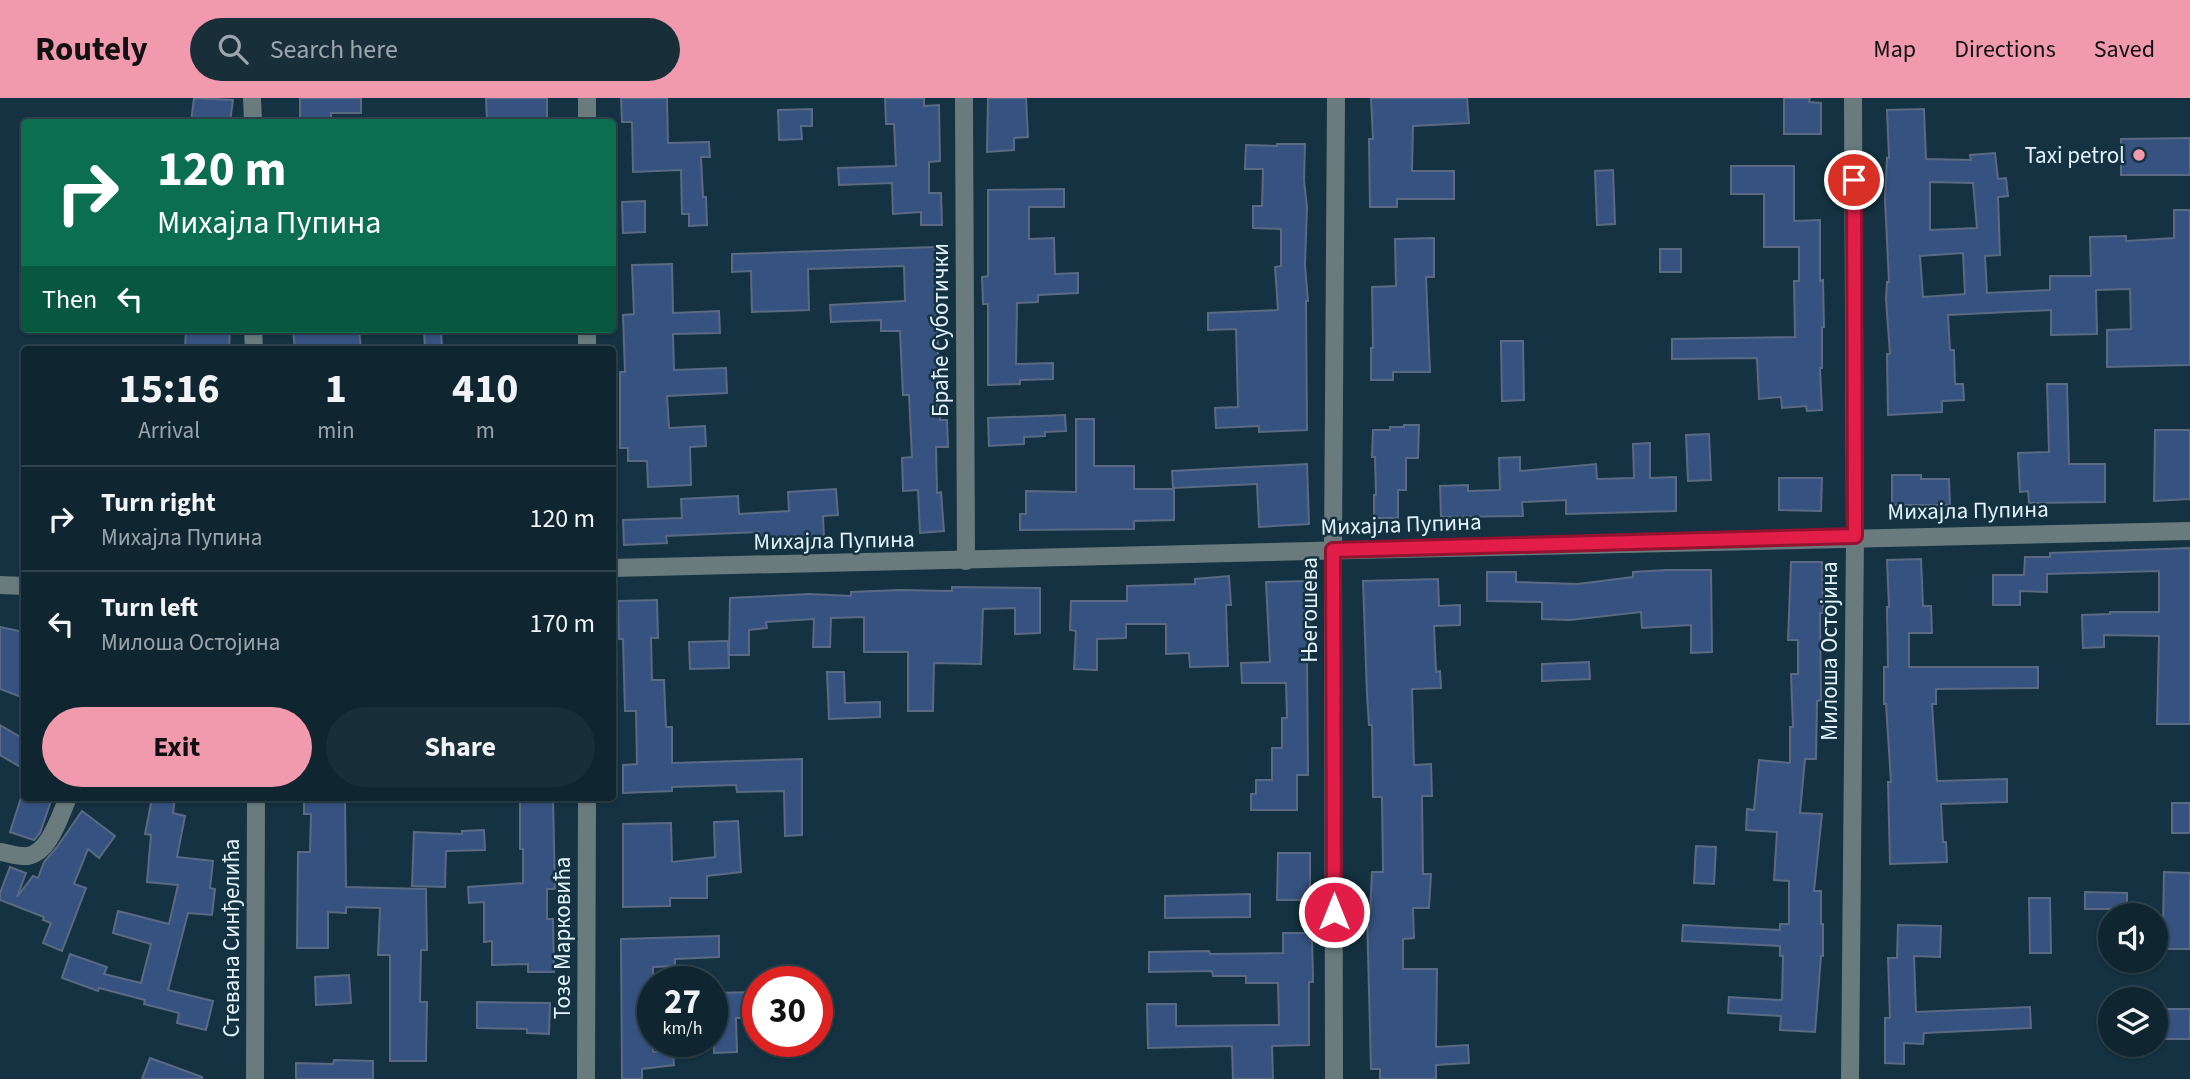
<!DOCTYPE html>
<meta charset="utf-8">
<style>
:root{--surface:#0f2631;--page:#182e39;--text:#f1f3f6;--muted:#9ba5ab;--line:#2f434d;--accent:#f29aad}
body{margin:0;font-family:"Source Sans 3",sans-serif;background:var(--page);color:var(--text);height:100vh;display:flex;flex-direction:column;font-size:26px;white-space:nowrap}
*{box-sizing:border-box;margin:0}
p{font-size:23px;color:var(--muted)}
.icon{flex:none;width:38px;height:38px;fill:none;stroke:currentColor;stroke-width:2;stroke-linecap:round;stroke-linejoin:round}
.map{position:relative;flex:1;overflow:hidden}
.sheet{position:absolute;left:21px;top:248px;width:595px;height:455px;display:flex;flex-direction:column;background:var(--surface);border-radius:7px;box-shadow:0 2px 5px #0004,0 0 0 2px var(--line)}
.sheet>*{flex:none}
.banner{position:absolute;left:21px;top:21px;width:595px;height:214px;border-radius:7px;box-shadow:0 2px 5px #0004,0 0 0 2px var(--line);background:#0b6e4f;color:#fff;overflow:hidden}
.fabs{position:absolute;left:2098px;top:805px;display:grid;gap:14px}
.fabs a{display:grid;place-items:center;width:70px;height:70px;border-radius:50%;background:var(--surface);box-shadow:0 2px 5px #0004,0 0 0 2px var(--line);font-size:35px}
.speed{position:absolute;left:637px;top:868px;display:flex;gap:14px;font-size:35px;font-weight:700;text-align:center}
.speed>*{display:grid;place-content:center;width:91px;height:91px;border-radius:50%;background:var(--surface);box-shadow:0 2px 5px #0004,0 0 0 2px var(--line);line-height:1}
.speed small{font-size:18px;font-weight:400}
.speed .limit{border:10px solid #d22;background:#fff;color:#111}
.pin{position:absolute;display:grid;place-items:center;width:60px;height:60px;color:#fff;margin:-30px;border:4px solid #fff;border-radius:50%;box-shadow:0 2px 7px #0007}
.me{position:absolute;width:77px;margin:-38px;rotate:0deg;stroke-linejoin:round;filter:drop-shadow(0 0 5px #0008)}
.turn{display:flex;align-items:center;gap:24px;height:147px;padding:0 21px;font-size:32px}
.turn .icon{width:91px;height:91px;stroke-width:2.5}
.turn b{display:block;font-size:49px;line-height:60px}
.then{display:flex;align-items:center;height:66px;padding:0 21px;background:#0003;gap:14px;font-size:26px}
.eta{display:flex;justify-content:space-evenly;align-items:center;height:119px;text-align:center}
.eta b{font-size:42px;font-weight:700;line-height:49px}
.button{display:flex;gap:14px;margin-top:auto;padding:14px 21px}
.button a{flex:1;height:80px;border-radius:42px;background:var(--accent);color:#111;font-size:28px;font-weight:700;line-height:80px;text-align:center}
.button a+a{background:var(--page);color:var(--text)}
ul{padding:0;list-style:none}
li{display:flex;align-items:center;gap:21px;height:105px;padding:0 21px;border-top:2px solid var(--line)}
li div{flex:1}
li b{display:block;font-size:26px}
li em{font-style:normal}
header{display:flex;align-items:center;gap:42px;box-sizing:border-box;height:98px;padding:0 35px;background:var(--accent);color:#111}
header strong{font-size:33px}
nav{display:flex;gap:38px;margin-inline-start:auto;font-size:24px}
.search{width:490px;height:63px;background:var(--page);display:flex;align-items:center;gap:18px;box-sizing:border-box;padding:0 24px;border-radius:38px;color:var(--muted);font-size:26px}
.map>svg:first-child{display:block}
.building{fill:#365280;stroke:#5a6a83;stroke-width:2;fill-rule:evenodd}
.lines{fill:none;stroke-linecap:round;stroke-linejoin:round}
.minor{stroke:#6a7b7d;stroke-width:18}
.route-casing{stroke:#92132f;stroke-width:18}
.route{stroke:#e11d48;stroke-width:12}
.poi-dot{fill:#f29aad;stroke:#143241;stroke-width:2.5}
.labels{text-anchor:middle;stroke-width:5;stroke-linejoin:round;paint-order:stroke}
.poi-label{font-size:23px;fill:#e2f3fd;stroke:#143241;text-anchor:end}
.street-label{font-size:23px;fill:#e2f3fd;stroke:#143241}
</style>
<header>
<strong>Routely</strong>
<div class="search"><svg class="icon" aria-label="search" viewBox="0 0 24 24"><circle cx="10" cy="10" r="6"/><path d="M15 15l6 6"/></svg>Search here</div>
<nav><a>Map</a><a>Directions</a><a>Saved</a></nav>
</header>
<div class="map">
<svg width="2190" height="981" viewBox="0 0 2190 981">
<rect width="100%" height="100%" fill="#143241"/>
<g class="building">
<polygon points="194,0 233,2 230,24 191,24"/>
<polygon points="300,0 361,0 361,15 331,15 331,21 300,21"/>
<polygon points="486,0 547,0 547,24 487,24"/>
<polygon points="621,0 667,0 668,45 709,44 710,59 701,59 703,99 706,99 707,127 689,128 689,116 682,116 681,72 633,74 632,24 622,24"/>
<polygon points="885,0 924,0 924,8 939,7 940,63 929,64 929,95 941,95 942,127 921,127 921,114 893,116 892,85 839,87 838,70 896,68 894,26 886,26"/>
<polygon points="988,0 1026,0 1028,39 1014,40 1014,52 987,54"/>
<polygon points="1371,0 1467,0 1469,25 1413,28 1412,73 1454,73 1454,101 1397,101 1397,109 1370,109 1369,41 1373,41"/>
<polygon points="1784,0 1810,0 1809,4 1821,5 1821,36 1784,36"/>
<polygon points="812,11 812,28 801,28 802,41 779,42 778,12"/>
<path d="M1924 11 1926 61 1971 62 1970 57 1995 55 1998 81 2006 80 2008 98 1998 99 2000 157 1985 158 1987 195 2050 192V178H2091L2090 139 2126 138V143L2174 140V112H2190V267L2107 269V232L2131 231 2130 191 2096 192 2097 236 2051 237V212L1948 217 1950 252H1954L1955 286H1963L1964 302 1942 303V314L1888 317 1887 256H1890L1886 201 1887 184H1889L1885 102 1887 60H1889L1887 12ZM1930 84 1973 85 1977 130 1930 132ZM1963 155 1965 196 1923 199 1920 158Z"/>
<polygon points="2190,40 2190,77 2121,77 2121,41"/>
<polygon points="1277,46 1305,46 1304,82 1307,109 1305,167 1308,203 1306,203 1307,332 1259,334 1259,328 1216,330 1215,310 1238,309 1236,231 1208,232 1208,215 1278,212 1275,169 1281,168 1281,131 1253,130 1253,108 1262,108 1263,71 1245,71 1246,47 1277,48"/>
<polygon points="1731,68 1794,68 1794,123 1820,122 1820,183 1823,182 1824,229 1822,229 1822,270 1820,270 1822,312 1807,313 1806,308 1782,310 1781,299 1759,301 1757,260 1672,261 1672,241 1795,239 1794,183 1799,183 1799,149 1764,149 1764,96 1731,96"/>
<polygon points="1613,72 1615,126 1597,127 1595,73"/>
<polygon points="1064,91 1064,109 1029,109 1029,141 1054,140 1055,176 1078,175 1078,195 1038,197 1038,204 1017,205 1016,266 1053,265 1053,281 1020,282 1020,286 988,287 988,206 983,206 982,179 988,178 988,92"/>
<polygon points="645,103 645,134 623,135 622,104"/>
<polygon points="1434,140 1434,179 1426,179 1430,274 1393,274 1393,282 1371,282 1371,250 1373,250 1372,189 1396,188 1395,141"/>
<polygon points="935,149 940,322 947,322 948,349 936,349 937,395 941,394 944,433 920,435 918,392 903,393 902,360 912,359 909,297 903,297 900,233 881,233 881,222 831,224 830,207 905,203 904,168 808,171 809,212 752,214 751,173 732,174 732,156"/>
<rect x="1660" y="151" width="21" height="23"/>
<polygon points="672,166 673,215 719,213 720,235 673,236 674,272 726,270 727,295 667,298 669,330 705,328 706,348 690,349 691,387 648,389 647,363 628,363 628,350 620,350 620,274 625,274 623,217 634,216 632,167"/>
<polygon points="186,231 230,231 229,252 185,252"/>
<polygon points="293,231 359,231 361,252 295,252"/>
<polygon points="424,231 441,231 442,252 425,252"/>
<polygon points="1501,243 1523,243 1524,302 1502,303"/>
<polygon points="2047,286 2067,286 2069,366 2105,366 2105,404 2029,405 2028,393 2020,394 2018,355 2049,354"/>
<polygon points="1065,317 1066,333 1045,334 1045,338 1024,339 1024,346 989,348 988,320"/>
<polygon points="1076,321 1094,321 1094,368 1134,368 1134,391 1174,391 1174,422 1134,423 1134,431 1020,432 1020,416 1026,416 1026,393 1076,394"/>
<polygon points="1404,327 1419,327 1418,360 1406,360 1406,392 1398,392 1398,420 1374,420 1374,397 1376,397 1375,359 1372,359 1373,332 1390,332 1390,329 1404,329"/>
<polygon points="2155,332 2190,332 2190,401 2154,403"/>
<polygon points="1709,336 1711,382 1688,383 1686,337"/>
<polygon points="1650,345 1650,380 1676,379 1676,413 1566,416 1566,402 1522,404 1523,418 1441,419 1440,388 1468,387 1468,393 1500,392 1499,360 1520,359 1520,373 1596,366 1597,381 1634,380 1633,346"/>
<polygon points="1307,366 1309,426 1259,429 1257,386 1173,390 1172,373"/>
<polygon points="1892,377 1921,377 1921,381 1949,381 1950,407 1892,407"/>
<polygon points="1779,380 1822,380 1821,413 1779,412"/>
<polygon points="836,391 838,417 823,418 824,439 760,443 759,434 666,438 667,445 624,447 623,422 682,420 681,401 738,398 739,416 789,413 788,394"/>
<polygon points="2190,450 2190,626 2157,626 2159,538 2104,537 2104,549 2083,550 2082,517 2110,516 2110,514 2159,514 2159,473 2047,476 2047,494 2020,493 2020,507 1993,507 1993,477 2024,477 2025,459 2050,459 2050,455"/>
<polygon points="1921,461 1923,508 1931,508 1932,535 1909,535 1909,569 2038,569 2038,590 1936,591 1936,606 1932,606 1937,683 2007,681 2007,704 1941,706 1943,744 1946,744 1947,764 1890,766 1888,684 1891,684 1886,606 1884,606 1884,569 1888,569 1887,509 1889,509 1887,462"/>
<polygon points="1791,464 1822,464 1823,515 1820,515 1821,602 1817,603 1816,661 1805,661 1800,715 1822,716 1814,793 1821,793 1821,826 1823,826 1823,858 1821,858 1815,934 1780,932 1781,918 1728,915 1729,899 1782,902 1783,858 1780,858 1780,848 1682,843 1683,827 1780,832 1780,826 1789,826 1789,783 1774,782 1777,734 1746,732 1747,711 1754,712 1759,662 1790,665 1790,629 1793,629 1791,576 1798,576 1798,542 1788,542"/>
<polygon points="1667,472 1711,472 1712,554 1691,555 1691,527 1642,530 1641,514 1570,522 1542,521 1542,504 1487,503 1487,474 1516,474 1516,484 1578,486 1633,479 1633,474"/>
<polygon points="1229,478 1231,507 1226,507 1228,568 1190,569 1189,555 1166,556 1166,526 1126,526 1126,540 1097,541 1097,572 1074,571 1076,533 1070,532 1071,503 1127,503 1127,488 1195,486 1195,481"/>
<polygon points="1438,481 1439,508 1460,507 1460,527 1434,528 1436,574 1440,573 1441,590 1412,591 1414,667 1431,666 1432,698 1422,698 1423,776 1431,776 1429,810 1413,810 1414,840 1403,841 1403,871 1437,871 1436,949 1468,947 1469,965 1436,967 1436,981 1380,981 1380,971 1371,971 1367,815 1370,815 1372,774 1383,774 1382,699 1373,699 1372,627 1369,627 1367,596 1363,483"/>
<polygon points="1307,483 1311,556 1307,556 1308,677 1297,677 1297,712 1251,712 1251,696 1256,696 1256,682 1272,682 1272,650 1282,650 1282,620 1287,620 1286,585 1242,585 1241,565 1270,564 1266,484"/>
<polygon points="952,489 1040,490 1040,535 1015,536 1015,510 983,511 981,566 934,565 933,613 908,613 908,554 864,554 864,519 831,520 830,549 813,549 814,521 766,524 767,530 749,532 749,557 729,557 730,500 809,496 851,498 851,494 900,492 952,493"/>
<polygon points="657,502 658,540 651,540 652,582 664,582 666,629 672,629 672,665 802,661 802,737 785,738 784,693 737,694 736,687 672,689 672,693 623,695 623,667 637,666 636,613 625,613 623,541 619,541 618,503"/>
<polygon points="0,529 24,534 24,600 0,591"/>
<polygon points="728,543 729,570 690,571 689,544"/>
<polygon points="1589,564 1590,581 1542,583 1542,566"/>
<polygon points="827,574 844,574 845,605 880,604 880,619 829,621"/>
<polygon points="0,627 24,641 24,671 0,657"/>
<polygon points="21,700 52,700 40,735 34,742 10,734"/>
<polygon points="152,700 175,700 173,715 185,718 177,759 213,763 210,790 215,791 212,817 188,815 168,892 213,903 206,932 177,925 179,915 144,906 145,902 99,890 98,893 62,880 70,856 107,869 104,876 141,885 151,846 113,835 118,813 169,826 178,787 147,784 151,737 145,736"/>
<polygon points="304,700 345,700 346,789 426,791 427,852 421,852 420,904 427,904 426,963 390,963 390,857 378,857 380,810 346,809 346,815 328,814 328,850 297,850 298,754 310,754 311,716 304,716"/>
<polygon points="520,700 553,700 555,791 547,791 547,821 553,821 554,874 528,874 528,866 492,867 492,843 484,844 484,804 469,805 468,789 523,785 523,751 520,751"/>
<rect x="2172" y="705" width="18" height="30"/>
<polygon points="82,713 115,738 99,760 88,751 74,786 86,790 62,853 43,845 51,825 43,822 44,819 0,802 0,795 10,769 26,775 17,799 33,778 38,780 44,764 57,749"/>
<polygon points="738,723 741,774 707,778 707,800 670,800 670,808 623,809 623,726 671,725 672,764 715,759 714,724"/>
<polygon points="484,732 485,752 446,753 445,789 412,788 414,734 462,736 462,733"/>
<polygon points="1696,748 1716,749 1714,786 1694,785"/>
<polygon points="1278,755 1310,755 1310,802 1277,802"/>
<polygon points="2164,774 2190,775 2190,851 2156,851 2156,828 2163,828"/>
<polygon points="2085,794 2127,795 2127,811 2085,811"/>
<polygon points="1250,796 1250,819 1165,820 1165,798"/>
<polygon points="2029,800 2050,800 2051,855 2030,855"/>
<polygon points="1898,827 1941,828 1940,859 1914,858 1916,914 2030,909 2031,930 1924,935 1923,946 1904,945 1904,966 1885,965 1885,920 1890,920 1888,860 1897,860"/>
<polygon points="1283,835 1312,835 1313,884 1309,884 1309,947 1272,948 1273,981 1233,981 1232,948 1148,950 1147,906 1176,906 1176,928 1279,927 1278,885 1246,885 1246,878 1213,878 1212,873 1149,874 1149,854 1209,853 1210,856 1283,855"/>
<polygon points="719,838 719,859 675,861 675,868 653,869 653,954 673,952 674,967 642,971 642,981 622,981 621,841"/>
<polygon points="349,877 351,905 316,907 315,879"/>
<polygon points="758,894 758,920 736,920 737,954 714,955 712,895"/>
<polygon points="477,904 550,905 549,936 527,935 527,931 477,930"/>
<rect x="2156" y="911" width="34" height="30"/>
<polygon points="150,960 202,979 202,981 142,981"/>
<polygon points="334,962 373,963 373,981 296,981 296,965 333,966"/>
</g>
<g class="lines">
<g class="minor">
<polyline points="252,0 253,24"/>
<polyline points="587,0 587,24"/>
<polyline points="964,0 966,463"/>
<polyline points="253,231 254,252"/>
<polyline points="587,231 587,252"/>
<path d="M612 470C1138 460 1664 441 2190 433"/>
<polyline points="0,487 24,488"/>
<path d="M0 754C8 755 19 759 28 758 50 754 60 717 68 700"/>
<polyline points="255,981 256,700"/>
<polyline points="586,981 587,700"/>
<polyline points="1334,981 1333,452 1336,0"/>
<polyline points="1850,981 1855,438 1853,0"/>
</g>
</g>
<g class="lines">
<g class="route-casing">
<polyline id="route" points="1334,814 1333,452 1855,438 1854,82"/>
</g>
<use href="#route" class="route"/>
</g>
<circle class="poi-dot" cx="2139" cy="57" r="7"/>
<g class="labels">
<g class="poi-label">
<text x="2125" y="65">Taxi petrol</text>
</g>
<g class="street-label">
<text transform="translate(940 232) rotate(-90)" y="8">Браће Суботички</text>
<text transform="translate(1968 412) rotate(-1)" y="8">Михајла Пупина</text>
<text transform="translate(1401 426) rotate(-2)" y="8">Михајла Пупина</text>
<text transform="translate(834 442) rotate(-1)" y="8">Михајла Пупина</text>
<text transform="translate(1309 512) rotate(-90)" y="8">Његошева</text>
<text transform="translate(1829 553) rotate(-90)" y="8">Милоша Остојина</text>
<text transform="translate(231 840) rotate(-90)" y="8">Стевана Синђелића</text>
<text transform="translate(562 840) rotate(-90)" y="8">Тозе Марковића</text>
</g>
</g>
</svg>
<div class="fabs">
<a><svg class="icon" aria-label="sound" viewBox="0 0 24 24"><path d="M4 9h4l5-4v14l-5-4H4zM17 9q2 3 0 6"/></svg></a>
<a><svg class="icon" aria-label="layers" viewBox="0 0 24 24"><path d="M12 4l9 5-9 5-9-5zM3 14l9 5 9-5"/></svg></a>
</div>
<div class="speed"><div>27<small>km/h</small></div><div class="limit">30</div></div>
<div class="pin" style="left:1854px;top:82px;background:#d93025"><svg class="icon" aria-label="arrive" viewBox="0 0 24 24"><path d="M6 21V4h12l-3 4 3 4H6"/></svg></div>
<svg class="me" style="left:1334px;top:814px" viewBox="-20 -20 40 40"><circle r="17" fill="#e11d48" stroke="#fff" stroke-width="3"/><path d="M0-11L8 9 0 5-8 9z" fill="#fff"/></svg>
<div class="banner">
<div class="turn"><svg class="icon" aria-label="right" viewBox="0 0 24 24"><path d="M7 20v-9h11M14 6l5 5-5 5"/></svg><div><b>120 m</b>Михајла Пупина</div></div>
<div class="then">Then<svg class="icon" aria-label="left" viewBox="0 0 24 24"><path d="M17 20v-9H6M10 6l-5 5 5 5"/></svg></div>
</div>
<section class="sheet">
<div class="eta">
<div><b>15:16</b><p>Arrival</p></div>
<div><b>1</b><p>min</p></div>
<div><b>410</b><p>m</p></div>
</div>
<ul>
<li><svg class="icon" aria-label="right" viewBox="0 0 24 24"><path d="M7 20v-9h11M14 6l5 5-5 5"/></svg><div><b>Turn right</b><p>Михајла Пупина</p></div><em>120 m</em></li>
<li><svg class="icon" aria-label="left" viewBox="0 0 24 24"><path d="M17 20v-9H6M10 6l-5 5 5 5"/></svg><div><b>Turn left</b><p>Милоша Остојина</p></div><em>170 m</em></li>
</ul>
<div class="button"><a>Exit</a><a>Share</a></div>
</section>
</div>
